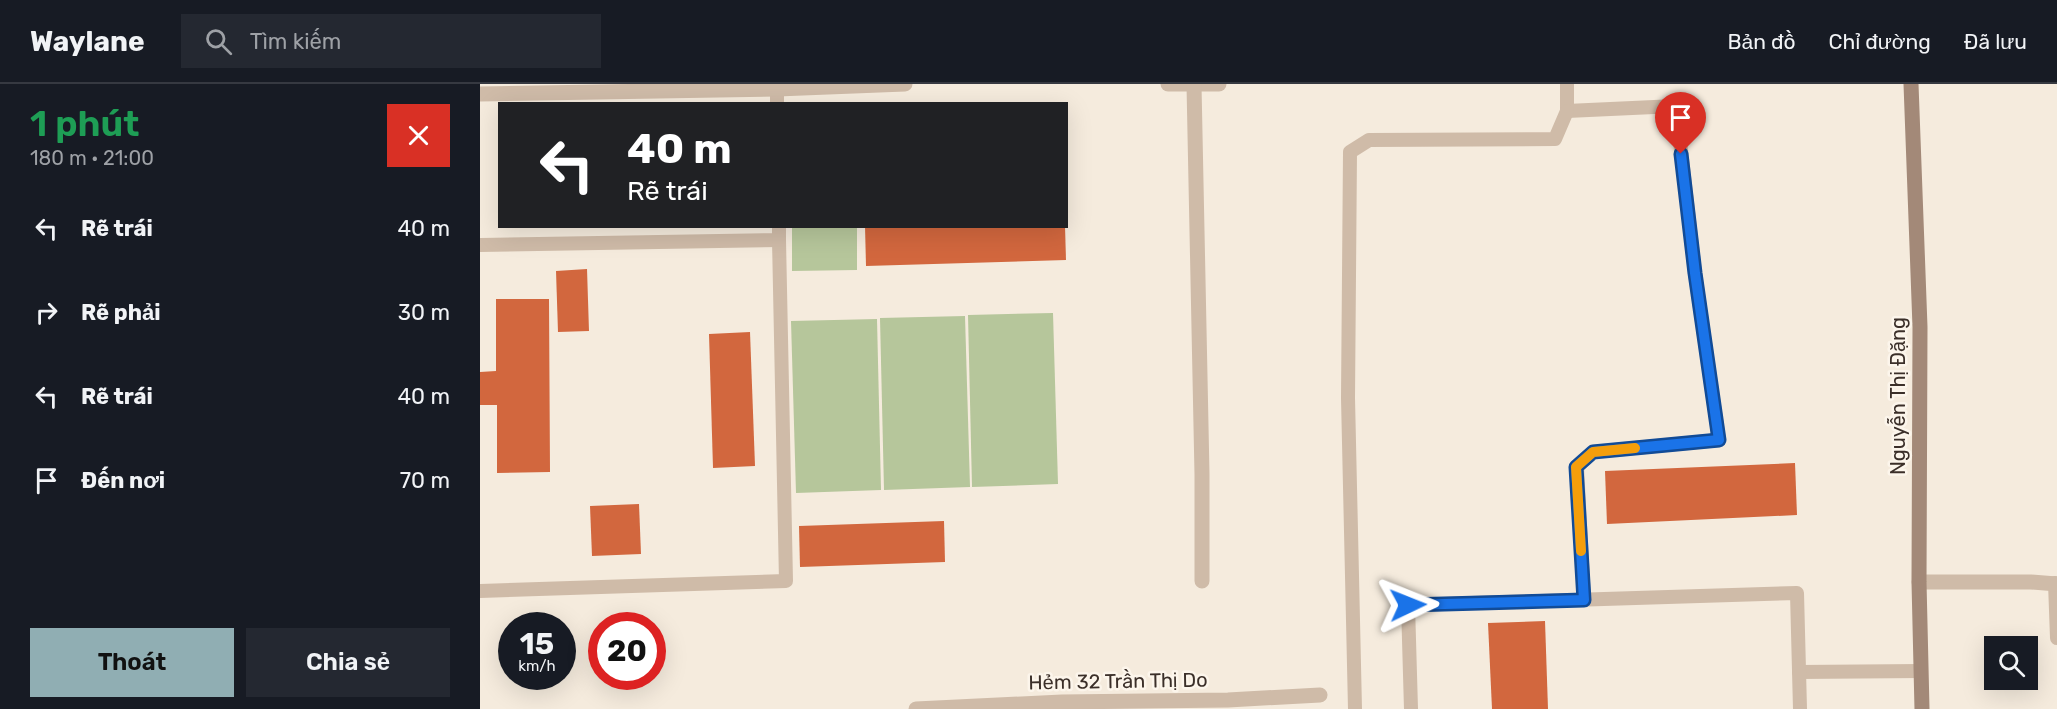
<!DOCTYPE html>
<html lang="vi">
<meta charset="utf-8">
<style>
:root{--surface:#171b24;--page:#242831;--text:#f1f3f6;--muted:#9ea1a6;--line:#363941;--accent:#90aeb3}
body{margin:0;font-family:Rubik,sans-serif;background:var(--page);color:var(--text);height:100vh;display:flex;flex-direction:column;font-size:22px;white-space:nowrap}
*{box-sizing:border-box;margin:0}
p{font-size:20px;color:var(--muted)}
.icon{flex:none;width:33px;height:33px;fill:none;stroke:currentColor;stroke-width:2;stroke-linecap:round;stroke-linejoin:round}
.map{position:relative;flex:1;overflow:hidden}
.drawer{display:flex;flex-direction:column;background:var(--surface);width:480px}
.drawer>*{flex:none}
.top-card{position:absolute;left:18px;top:18px;width:570px;height:126px;border-radius:0px;box-shadow:0 6px 24px #0002;background:#202124;color:#fff;overflow:hidden}
.tools{position:absolute;left:1504px;top:552px;display:grid;gap:12px}
.tools a{display:grid;place-items:center;width:54px;height:54px;border-radius:0px;background:var(--surface);box-shadow:0 6px 24px #0002;font-size:30px}
.speed{position:absolute;left:18px;top:528px;display:flex;gap:12px;font-size:30px;font-weight:700;text-align:center}
.speed>*{display:grid;place-content:center;width:78px;height:78px;border-radius:50%;background:var(--surface);box-shadow:0 6px 24px #0002;line-height:1}
.speed small{font-size:15px;font-weight:400}
.speed .limit{border:9px solid #d22;background:#fff;color:#111}
.pin{position:absolute;display:grid;place-items:center;width:51px;height:51px;color:#fff;margin:-62px -26px;border-radius:50% 50% 50% 0;rotate:-45deg;box-shadow:0 0 6px #0007}
.pin .icon{rotate:45deg}
.me{position:absolute;width:66px;margin:-33px;rotate:88deg;stroke-linejoin:round;filter:drop-shadow(0 0 4px #0008)}
.turn{display:flex;align-items:center;gap:21px;height:126px;padding:0 30px;font-size:27px}
.turn .icon{width:78px;height:78px;stroke-width:2.5}
.turn b{display:block;font-size:42px;line-height:51px}
.round{display:grid;place-items:center;flex:none;width:63px;height:63px;border-radius:0px;background:var(--page)}
.head{display:flex;align-items:center;justify-content:space-between;height:102px;padding:0 30px}
h1{font-size:36px;font-weight:600;line-height:45px;color:#1e9e55}
.cta{display:flex;gap:12px;margin-top:auto;padding:12px 30px}
.cta a{flex:1;height:69px;border-radius:0px;background:var(--accent);color:#111;font-size:24px;font-weight:600;line-height:69px;text-align:center}
.cta a+a{background:var(--page);color:var(--text)}
ul{padding:0;list-style:none}
li{display:flex;align-items:center;gap:18px;height:84px;padding:0 30px}
li div{flex:1}
li b{display:block;font-size:22px}
li em{font-style:normal}
header{display:flex;align-items:center;gap:36px;box-sizing:border-box;height:84px;padding:0 30px;background:var(--surface);border-bottom:2px solid var(--line)}
header strong{font-size:28px}
nav{display:flex;gap:33px;margin-inline-start:auto;font-size:21px}
.search{width:420px;height:54px;background:var(--page);display:flex;align-items:center;gap:15px;box-sizing:border-box;padding:0 21px;border-radius:0px;color:var(--muted);font-size:22px}
main{display:flex;flex:1;min-height:0}
.map>svg:first-child{display:block}
.green{fill:#b6c69b}
.building{fill:#d2673e}
.lines{fill:none;stroke-linecap:round;stroke-linejoin:round}
.lane{stroke:#cfbba8;stroke-width:14}
.street{stroke:#cfbba8;stroke-width:15}
.secondary{stroke:#a38978;stroke-width:15}
.route-casing{stroke:#114b97;stroke-width:15}
.route{stroke:#1a73e8;stroke-width:10}
.slow{stroke:#f59e0b;stroke-width:10}
.labels{text-anchor:middle;stroke-width:5;stroke-linejoin:round;paint-order:stroke}
.street-label{font-size:20px;fill:#3b2f29;stroke:#fcf5eb}
</style>
<header>
<strong>Waylane</strong>
<div class="search"><svg class="icon" aria-label="search" viewBox="0 0 24 24"><circle cx="10" cy="10" r="6"/><path d="M15 15l6 6"/></svg>Tìm kiếm</div>
<nav><a>Bản đồ</a><a>Chỉ đường</a><a>Đã lưu</a></nav>
</header>
<main>
<section class="drawer">
<div class="head"><div><h1>1 phút</h1><p>180 m · 21:00</p></div><a class="round" style="background:#d93025;color:#fff"><svg class="icon" aria-label="close" viewBox="0 0 24 24"><path d="M6 6l12 12M18 6L6 18"/></svg></a></div>
<ul>
<li><svg class="icon" aria-label="left" viewBox="0 0 24 24"><path d="M17 20v-9H6M10 6l-5 5 5 5"/></svg><div><b>Rẽ trái</b></div><em>40 m</em></li>
<li><svg class="icon" aria-label="right" viewBox="0 0 24 24"><path d="M7 20v-9h11M14 6l5 5-5 5"/></svg><div><b>Rẽ phải</b></div><em>30 m</em></li>
<li><svg class="icon" aria-label="left" viewBox="0 0 24 24"><path d="M17 20v-9H6M10 6l-5 5 5 5"/></svg><div><b>Rẽ trái</b></div><em>40 m</em></li>
<li><svg class="icon" aria-label="arrive" viewBox="0 0 24 24"><path d="M6 21V4h12l-3 4 3 4H6"/></svg><div><b>Đến nơi</b></div><em>70 m</em></li>
</ul>
<div class="cta"><a>Thoát</a><a>Chia sẻ</a></div>
</section>
<div class="map">
<svg width="1577" height="625" viewBox="0 0 1577 625">
<rect width="100%" height="100%" fill="#f5ebdd"/>
<g class="green">
<polygon points="312,143 377,143 377,186 312,187"/>
<polygon points="573,229 578,400 492,403 488,231"/>
<polygon points="485,232 490,403 404,406 400,234"/>
<polygon points="397,235 401,406 316,409 311,237"/>
</g>
<g class="building">
<polygon points="385,142 585,142 586,176 386,182"/>
<polygon points="107,185 109,247 78,248 76,187"/>
<polygon points="16,215 69,215 70,388 17,389 17,321 0,321 0,288 16,287"/>
<polygon points="270,248 275,382 233,384 229,250"/>
<polygon points="1315,379 1317,431 1127,440 1125,387"/>
<polygon points="159,420 161,470 112,472 110,422"/>
<polygon points="464,437 465,478 320,483 319,442"/>
<polygon points="1065,537 1068,625 1012,625 1008,539"/>
</g>
<g class="lines">
<g class="lane">
<polyline points="1087,0 1087,27 1196,22 1215,189 1239,356 1113,368 1097,383 1104,516"/>
<polyline points="297,20 297,5"/>
<polyline points="0,161 299,156 299,142"/>
<polyline points="1575,499 1577,554"/>
<polyline points="0,507 306,497 299,156"/>
<polyline points="1319,588 1441,587"/>
<polyline points="875,625 868,314 870,68 889,56 1075,55 1087,27"/>
<polyline points="931,625 928,521 1317,509 1320,625"/>
</g>
<g class="street">
<polyline points="688,0 739,0"/>
<polyline points="714,1 722,390 722,497"/>
<polyline points="0,10 297,5 425,0"/>
<polyline points="1439,498 1551,498 1577,500"/>
<polyline points="436,625 582,618 748,616 840,611"/>
</g>
<polyline class="secondary" points="1431,0 1440,243 1439,498 1442,625"/>
</g>
<g class="lines">
<g class="route-casing">
<polyline id="route" points="928,521 1104,516 1096,383 1113,368 1239,356 1215,189 1201,70"/>
</g>
<use href="#route" class="route"/>
<polyline class="slow" points="1101,467 1096,383 1113,368 1155,364"/>
</g>
<g class="labels">
<g class="street-label">
<text transform="translate(1418 312) rotate(-90)" y="7">Nguyễn Thị Đặng</text>
<text transform="translate(638 597) rotate(-1)" y="7">Hẻm 32 Trần Thị Do</text>
</g>
</g>
</svg>
<div class="tools">
<a><svg class="icon" aria-label="search" viewBox="0 0 24 24"><circle cx="10" cy="10" r="6"/><path d="M15 15l6 6"/></svg></a>
</div>
<div class="speed"><div>15<small>km/h</small></div><div class="limit">20</div></div>
<div class="pin" style="left:1201px;top:70px;background:#d93025"><svg class="icon" aria-label="arrive" viewBox="0 0 24 24"><path d="M6 21V4h12l-3 4 3 4H6"/></svg></div>
<svg class="me" style="left:928px;top:521px" viewBox="-20 -20 40 40"><path d="M0-17L14 15 0 8-14 15z" fill="#1a73e8" stroke="#fff" stroke-width="4"/></svg>
<div class="top-card">
<div class="turn"><svg class="icon" aria-label="left" viewBox="0 0 24 24"><path d="M17 20v-9H6M10 6l-5 5 5 5"/></svg><div><b>40 m</b>Rẽ trái</div></div>
</div>
</div>
</main>
